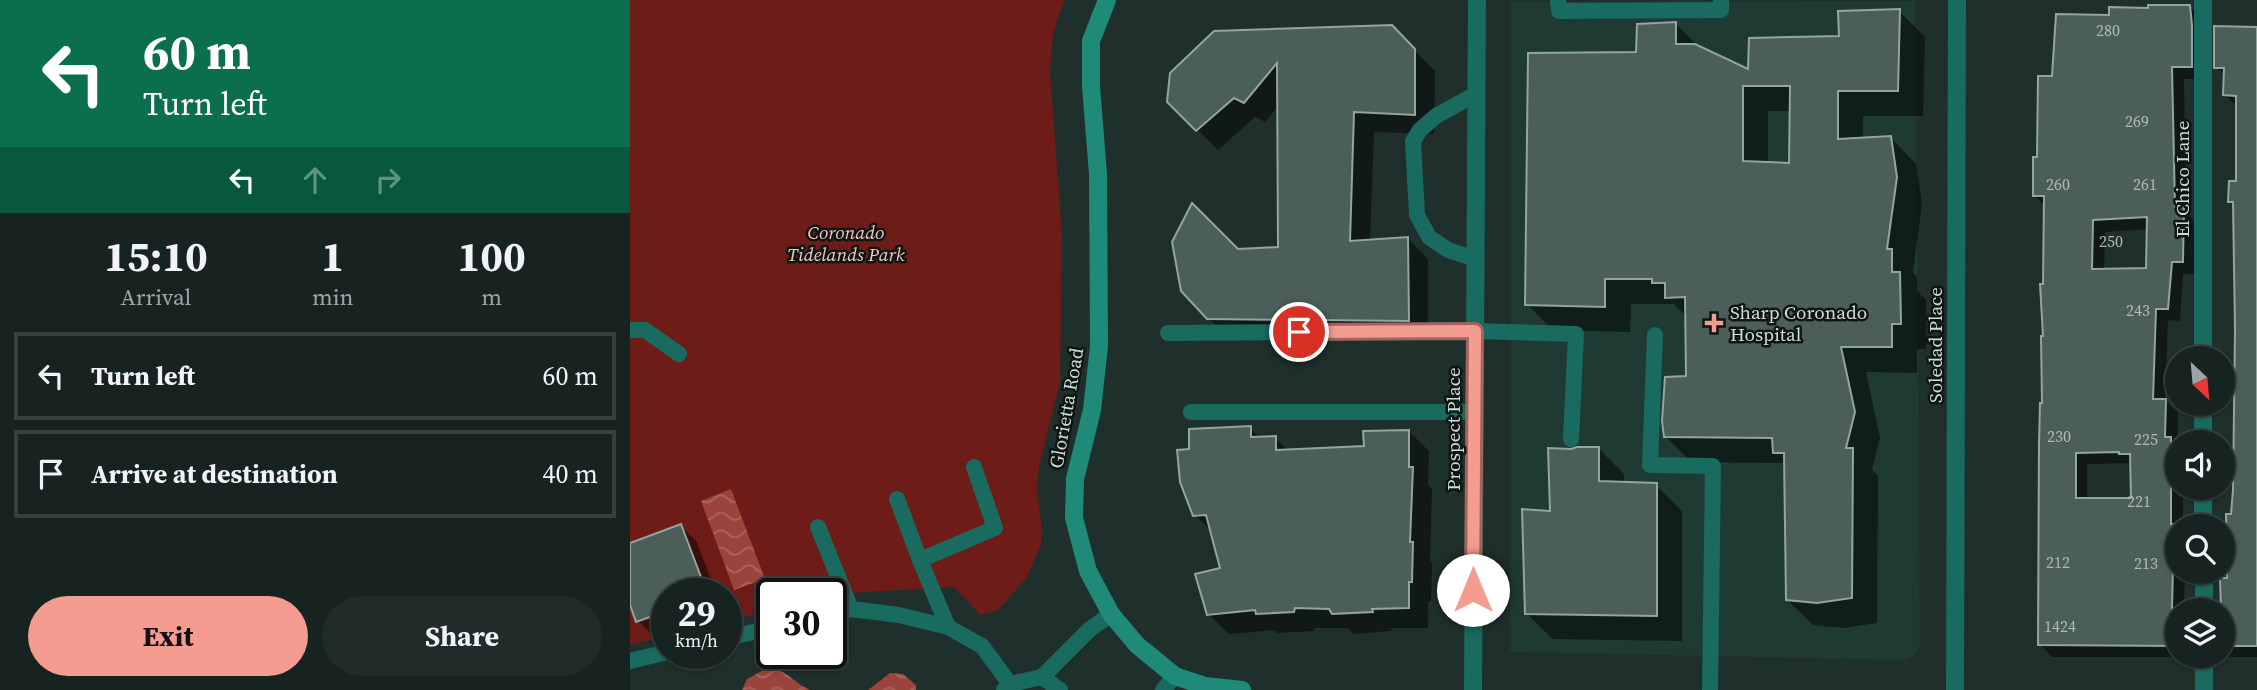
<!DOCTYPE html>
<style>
:root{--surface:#172321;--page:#202b2a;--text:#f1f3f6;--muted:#9ea4a5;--line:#36403f;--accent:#f59c91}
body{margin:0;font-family:"Source Serif 4",serif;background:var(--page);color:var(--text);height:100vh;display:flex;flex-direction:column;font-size:26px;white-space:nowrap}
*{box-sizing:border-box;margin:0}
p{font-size:23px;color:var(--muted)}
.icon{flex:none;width:38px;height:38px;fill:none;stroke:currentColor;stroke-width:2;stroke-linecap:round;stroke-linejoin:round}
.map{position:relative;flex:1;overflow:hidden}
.details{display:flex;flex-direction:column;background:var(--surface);width:630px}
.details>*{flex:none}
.guide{background:#0b6e4f;color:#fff;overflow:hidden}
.needle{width:46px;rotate:154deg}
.tools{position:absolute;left:1535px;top:346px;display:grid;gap:14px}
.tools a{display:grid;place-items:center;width:70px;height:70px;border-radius:50%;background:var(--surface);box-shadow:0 2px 5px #0004,0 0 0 2px var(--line);font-size:35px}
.speed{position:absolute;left:21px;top:578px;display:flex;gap:14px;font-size:35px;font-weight:700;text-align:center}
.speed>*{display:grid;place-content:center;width:91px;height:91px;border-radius:50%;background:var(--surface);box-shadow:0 2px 5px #0004,0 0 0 2px var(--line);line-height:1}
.speed small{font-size:18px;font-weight:400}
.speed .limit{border:4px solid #111;border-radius:10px;background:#fff;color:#111}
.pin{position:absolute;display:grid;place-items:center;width:60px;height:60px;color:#fff;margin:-30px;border:4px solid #fff;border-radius:50%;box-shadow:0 2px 7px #0007}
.me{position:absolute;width:77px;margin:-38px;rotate:0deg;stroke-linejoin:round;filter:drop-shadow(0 0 5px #0008)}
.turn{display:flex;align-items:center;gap:24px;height:147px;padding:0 28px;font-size:32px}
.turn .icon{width:91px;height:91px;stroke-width:2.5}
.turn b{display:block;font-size:49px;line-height:60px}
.lanes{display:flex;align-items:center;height:66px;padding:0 28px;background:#0003;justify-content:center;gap:35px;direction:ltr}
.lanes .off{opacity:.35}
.eta{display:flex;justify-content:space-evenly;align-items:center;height:119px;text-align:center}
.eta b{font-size:42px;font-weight:700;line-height:49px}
.cta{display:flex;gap:14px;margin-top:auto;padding:14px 28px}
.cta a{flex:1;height:80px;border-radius:42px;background:var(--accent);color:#111;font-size:28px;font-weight:700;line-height:80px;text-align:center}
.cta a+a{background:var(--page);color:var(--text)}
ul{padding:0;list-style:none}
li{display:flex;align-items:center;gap:21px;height:88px;margin:0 14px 10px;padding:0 14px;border:4px solid var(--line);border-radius:0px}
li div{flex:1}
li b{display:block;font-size:26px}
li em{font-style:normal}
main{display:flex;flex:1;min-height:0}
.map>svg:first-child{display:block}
.built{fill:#1f3933}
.green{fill:#6d1c17}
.water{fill:url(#water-waves)}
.shadow{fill:#0007;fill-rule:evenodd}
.building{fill:#4c5e59;stroke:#92a5a0;stroke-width:2;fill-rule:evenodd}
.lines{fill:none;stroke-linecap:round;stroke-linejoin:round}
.service{stroke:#186b5e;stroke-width:16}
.minor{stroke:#186b5e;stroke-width:18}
.secondary{stroke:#208a79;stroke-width:18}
.route-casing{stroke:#9f655e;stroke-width:18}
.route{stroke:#f59c91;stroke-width:12}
.poi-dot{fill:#f59c91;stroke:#0e1614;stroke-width:2.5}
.labels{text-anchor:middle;stroke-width:5;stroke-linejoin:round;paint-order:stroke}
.number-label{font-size:16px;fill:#afbbb8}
.street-label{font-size:19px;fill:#d0dad8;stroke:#0e1614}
.park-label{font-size:19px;font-style:italic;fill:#f7c5bd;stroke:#0e1614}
.poi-label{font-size:19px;fill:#d0dad8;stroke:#0e1614;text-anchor:start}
</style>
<main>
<section class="details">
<div class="guide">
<div class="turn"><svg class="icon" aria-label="left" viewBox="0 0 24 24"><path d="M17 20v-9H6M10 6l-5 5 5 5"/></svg><div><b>60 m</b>Turn left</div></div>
<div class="lanes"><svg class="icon" aria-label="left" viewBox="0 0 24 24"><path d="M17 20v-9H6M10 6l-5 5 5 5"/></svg><svg class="icon off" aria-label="ahead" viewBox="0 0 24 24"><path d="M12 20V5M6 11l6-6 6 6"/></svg><svg class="icon off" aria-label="right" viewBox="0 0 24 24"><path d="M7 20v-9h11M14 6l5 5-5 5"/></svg></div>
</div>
<div class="eta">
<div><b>15:10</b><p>Arrival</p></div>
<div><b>1</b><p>min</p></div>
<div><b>100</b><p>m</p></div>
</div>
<ul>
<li><svg class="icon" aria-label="left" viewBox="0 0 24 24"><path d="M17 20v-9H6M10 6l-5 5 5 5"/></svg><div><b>Turn left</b></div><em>60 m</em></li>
<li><svg class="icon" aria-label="arrive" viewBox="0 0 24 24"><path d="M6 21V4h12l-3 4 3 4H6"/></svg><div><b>Arrive at destination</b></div><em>40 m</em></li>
</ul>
<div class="cta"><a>Exit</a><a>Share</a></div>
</section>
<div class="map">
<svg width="1627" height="690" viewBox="0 0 1627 690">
<defs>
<pattern id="water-waves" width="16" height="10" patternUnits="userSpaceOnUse" patternTransform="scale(1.75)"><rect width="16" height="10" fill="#9a443b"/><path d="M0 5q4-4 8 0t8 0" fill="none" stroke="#ab6760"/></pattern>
</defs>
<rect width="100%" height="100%" fill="#1f2f2c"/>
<polygon class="built" points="1285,1 1290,645 1286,654 1275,660 880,652 881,2"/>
<polygon class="green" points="0,0 434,0 423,34 420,71 432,235 430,382 409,467 407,488 412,531 411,544 397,577 368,610 350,615 324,587 234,592 201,597 201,593 142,593 142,610 96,621 96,593 37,593 37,636 0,645"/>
<g class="water">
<polygon points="101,489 135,579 104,590 71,501"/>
<path d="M137 668C160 671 161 681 180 690H112L117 679Z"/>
<polygon points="260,673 273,674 286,685 286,690 238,690"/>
</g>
<g class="shadow">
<path d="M1559 6 1572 19 1573 79H1554L1556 212 1565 221V274H1553L1550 321 1538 320 1535 400 1548 413 1547 488H1553V527H1547V572H1555L1554 609 1563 611H1547V656H1592V611H1587V608H1592L1598 580 1602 516 1607 330 1605 206 1600 201 1607 182 1608 108 1595 95 1596 76 1586 67V27L1627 29V657H1422L1410 644 1415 337V206L1404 195 1424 78 1480 17 1519 10ZM1519 229 1518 270 1474 271 1475 232ZM1502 463 1503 500H1457V464Z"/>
<path d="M1269 11 1295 37 1293 116H1233V140L1261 138 1286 164 1292 203 1283 272 1287 277V291L1296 300V349H1287V373L1236 372 1250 438 1242 470 1248 475 1247 623 1214 628 1183 625 1157 600 1156 463 1061 462 1035 436 1058 378 1057 317 1044 304H1001L1000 332 923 330 897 304 1008 54 1046 24 1070 48 1119 72 1210 37ZM1138 111H1161V165L1138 164Z"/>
<polygon points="778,44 805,71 804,134 744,132 740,241 778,239 798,259 798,340 599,339 579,318 607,251 650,249 649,105 635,122 625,117 588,150 539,101 541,74"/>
<polygon points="620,428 630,438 645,438 659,451 736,448 779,431 799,451 798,485 802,489 800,561 802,564 801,601 798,602 798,628 761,628 762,631 723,634 718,628 684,628 684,631 648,633 644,630 599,634 578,614 593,570 583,533 565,515 561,451"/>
<polygon points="968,448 994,474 994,484 1026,485 1052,511 1052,641 923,639 897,614 922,513"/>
<polygon points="51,526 67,542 86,593 37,593 37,632 24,637 8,621 0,600 0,545"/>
</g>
<g class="building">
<path d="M1518 5H1560L1562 25V67H1542L1545 207H1554L1553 262H1542L1538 309H1526L1523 399H1536L1535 437H1541V524H1544L1542 608H1547V646L1408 645 1409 444 1410 403H1412L1411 336H1413L1410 284H1413L1414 196H1403V157H1407L1408 76H1422L1426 14 1479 15V7L1518 8ZM1517 217 1516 268 1462 269 1463 220ZM1489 452V454H1500L1501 498H1446V453Z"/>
<path d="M1270 9 1268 91H1208V139L1261 136 1267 177 1257 249H1262V272H1270L1271 324H1262V347H1211L1225 412 1216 448H1223L1222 598 1187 603 1156 600 1154 453H1143L1142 438 1034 437 1032 421 1035 377 1056 376 1055 297 1035 298V283H1022V279H975V307L895 305 898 53 1006 52 1007 24 1046 22V44H1065L1118 69 1119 38 1209 36 1208 11ZM1113 86H1160L1159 163 1113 161Z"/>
<polygon points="762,25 785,49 785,115 724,112 720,241 778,237 779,321 577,319 551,291 542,242 562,203 608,249 648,247 647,63 614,103 604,98 566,131 537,102 540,73 584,31"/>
<polygon points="1584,26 1627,27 1627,646 1592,646 1590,578 1597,578 1596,514 1601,514 1603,490 1605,330 1603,202 1598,202 1599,181 1606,181 1606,96 1593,95 1594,68 1584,68"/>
<polygon points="621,426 621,437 646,436 646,450 734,446 733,431 779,430 779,467 783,467 780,542 783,542 782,582 779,582 779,608 742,609 743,612 702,614 699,609 665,608 664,612 626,614 625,610 577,615 565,574 590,568 576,515 563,516 550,482 547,450 559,449 559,429"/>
<polygon points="947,447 969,447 969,481 1027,483 1027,616 895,614 892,509 920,511 918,448 941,449"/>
<polygon points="51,524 77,593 37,593 37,611 6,622 0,605 0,543"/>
</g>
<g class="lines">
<g class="service">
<polyline points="928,0 929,11 1091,10 1091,0"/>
<polyline points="845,259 818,250 799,237 787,215 783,141 790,130 806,116 846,94"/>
<polyline points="0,330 15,330 49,354"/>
<polyline points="538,333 845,331 946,334 941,439"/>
<polyline points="1025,335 1020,465 1083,466 1080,690"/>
<polyline points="561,412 844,412"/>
<polyline points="267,499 290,560 365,528 344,467"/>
<polyline points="188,527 221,609"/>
<polyline points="290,560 318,627"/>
<polyline points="201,614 221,609 269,615 318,627 352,646 380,684"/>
<polyline points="96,638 142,628"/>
<polyline points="0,661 37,652"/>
<polyline points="412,677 459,630 481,614"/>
<polyline points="374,690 380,684 412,677 430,690"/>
<polyline points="533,690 545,676"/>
</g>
<g class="minor">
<polyline points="1573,0 1573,359"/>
<polyline points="1573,404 1573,443"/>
<polyline points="1573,488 1573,527"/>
<polyline points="1574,572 1574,611"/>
<polyline points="1574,656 1574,690"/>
<polyline points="843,690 847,0"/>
<polyline points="1325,690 1327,0"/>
</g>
<polyline class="secondary" points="477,0 461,41 461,86 468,174 469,346 462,410 445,479 444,518 458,571 481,614 507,645 545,676 575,686 612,690"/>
</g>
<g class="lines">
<g class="route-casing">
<polyline id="route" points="669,332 845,331 843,590"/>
</g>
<use href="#route" class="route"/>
</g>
<path class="poi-dot" d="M1080.5 312.5h7v7h7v7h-7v7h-7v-7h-7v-7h7z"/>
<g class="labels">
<g class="number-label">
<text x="1478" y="36">280</text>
<text x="1507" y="127">269</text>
<text x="1428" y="190">260</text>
<text x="1515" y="190">261</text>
<text x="1481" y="247">250</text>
<text x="1508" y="316">243</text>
<text x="1429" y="442">230</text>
<text x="1516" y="445">225</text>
<text x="1509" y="507">221</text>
<text x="1428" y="568">212</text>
<text x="1516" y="569">213</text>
<text x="1430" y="632">1424</text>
</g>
<g class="street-label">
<text transform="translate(1552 179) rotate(-90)" y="7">El Chico Lane</text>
<text transform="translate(1305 345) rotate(-90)" y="7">Soledad Place</text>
<text transform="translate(436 408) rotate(-80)" y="7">Glorietta Road</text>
<text transform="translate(823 429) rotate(-90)" y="7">Prospect Place</text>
</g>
<g class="park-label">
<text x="216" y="239">Coronado<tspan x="216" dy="22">Tidelands Park</tspan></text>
</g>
<g class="poi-label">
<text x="1100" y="319">Sharp Coronado<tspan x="1100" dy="22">Hospital</tspan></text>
</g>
</g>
</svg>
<div class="tools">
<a><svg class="needle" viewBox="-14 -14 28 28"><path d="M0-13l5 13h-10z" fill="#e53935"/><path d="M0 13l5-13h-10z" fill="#9ea4a5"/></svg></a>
<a><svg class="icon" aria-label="sound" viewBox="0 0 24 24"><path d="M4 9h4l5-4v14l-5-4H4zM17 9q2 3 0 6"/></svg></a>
<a><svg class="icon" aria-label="search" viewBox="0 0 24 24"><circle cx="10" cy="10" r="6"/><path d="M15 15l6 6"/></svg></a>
<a><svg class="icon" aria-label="layers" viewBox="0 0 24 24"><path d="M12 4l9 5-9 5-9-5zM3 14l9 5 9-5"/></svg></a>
</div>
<div class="speed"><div>29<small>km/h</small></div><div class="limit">30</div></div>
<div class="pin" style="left:669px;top:332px;background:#d93025"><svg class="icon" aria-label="arrive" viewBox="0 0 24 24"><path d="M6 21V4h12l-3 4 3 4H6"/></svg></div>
<svg class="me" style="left:843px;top:590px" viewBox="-20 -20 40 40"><circle r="19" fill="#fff"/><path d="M0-13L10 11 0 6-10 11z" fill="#f59c91"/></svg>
</div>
</main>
